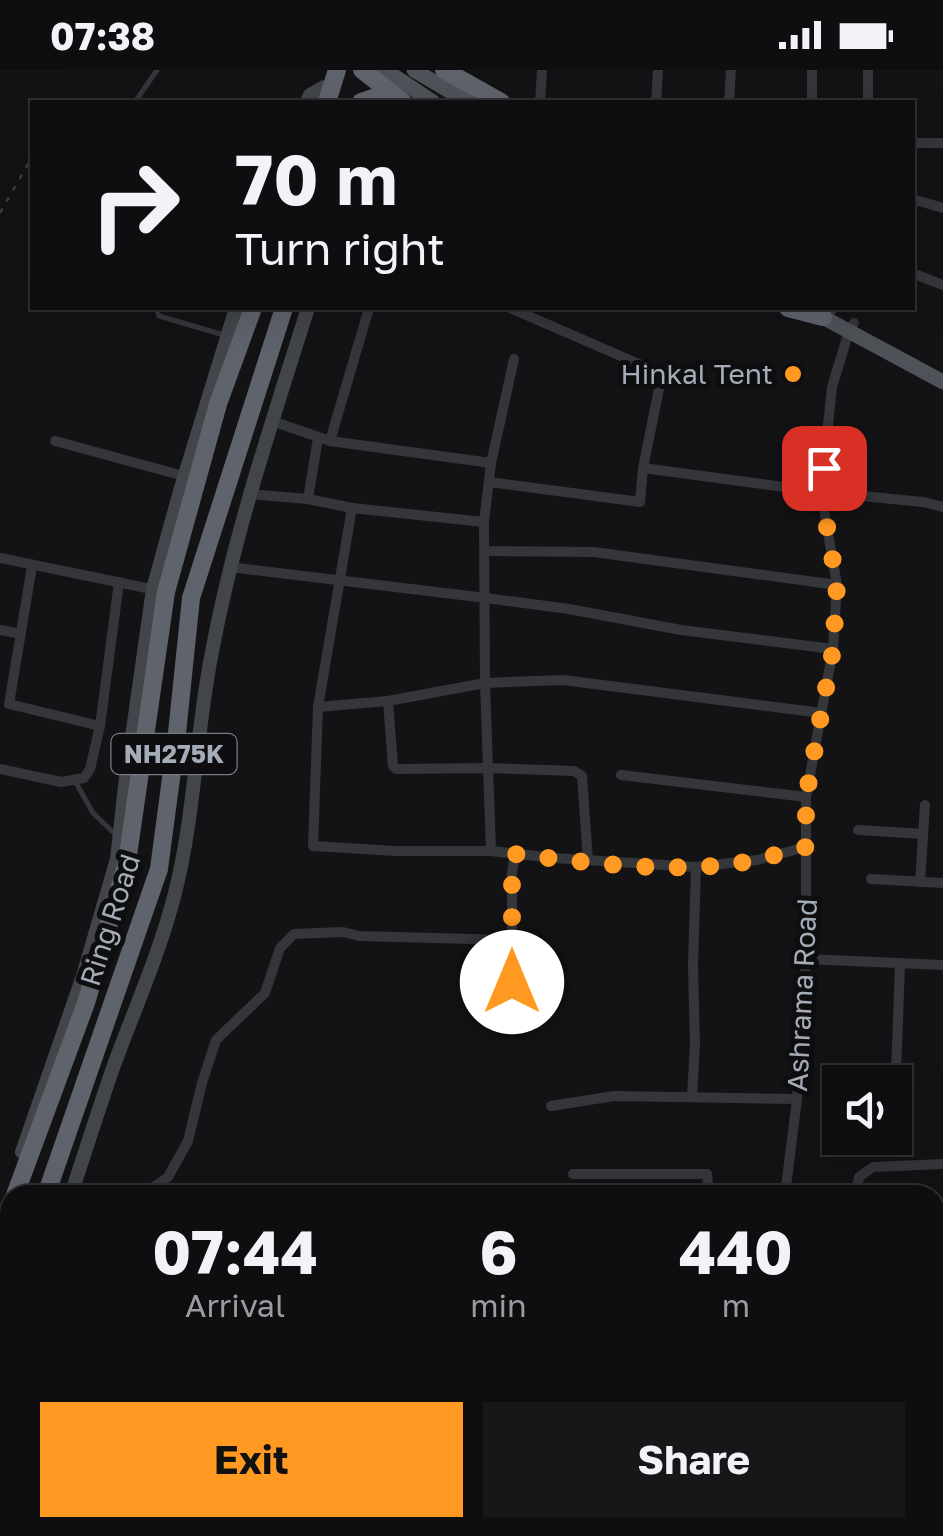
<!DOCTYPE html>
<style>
:root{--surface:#0e0e10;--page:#171719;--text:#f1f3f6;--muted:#9b9c9f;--line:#2e2e30;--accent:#ff9921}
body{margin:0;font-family:"Golos Text",sans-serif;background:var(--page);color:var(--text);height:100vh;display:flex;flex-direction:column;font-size:38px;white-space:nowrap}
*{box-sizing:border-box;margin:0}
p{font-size:32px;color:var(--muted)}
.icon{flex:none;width:55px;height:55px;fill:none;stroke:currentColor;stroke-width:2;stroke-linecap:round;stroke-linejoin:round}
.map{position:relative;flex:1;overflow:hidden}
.details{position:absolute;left:0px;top:1115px;width:945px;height:352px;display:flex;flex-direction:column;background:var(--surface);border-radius:30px 30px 0 0;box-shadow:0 10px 40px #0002,0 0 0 2px var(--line)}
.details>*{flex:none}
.guide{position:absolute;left:30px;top:30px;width:885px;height:210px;border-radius:0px;box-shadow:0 10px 40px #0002,0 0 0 2px var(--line);background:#0e0e10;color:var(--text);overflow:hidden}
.tools{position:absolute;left:822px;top:995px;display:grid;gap:20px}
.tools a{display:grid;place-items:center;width:90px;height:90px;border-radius:0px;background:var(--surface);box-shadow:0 10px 40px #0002,0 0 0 2px var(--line);font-size:50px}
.pin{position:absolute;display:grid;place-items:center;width:85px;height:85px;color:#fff;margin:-42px;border-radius:20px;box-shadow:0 5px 15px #0006}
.me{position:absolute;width:110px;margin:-55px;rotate:0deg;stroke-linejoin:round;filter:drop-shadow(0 0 8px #0008)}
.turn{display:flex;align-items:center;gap:35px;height:210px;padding:0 40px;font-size:45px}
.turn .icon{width:130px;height:130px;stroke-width:2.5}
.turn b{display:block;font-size:70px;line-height:85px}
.eta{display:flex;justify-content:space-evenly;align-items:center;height:170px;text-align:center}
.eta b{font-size:60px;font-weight:700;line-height:70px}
.primary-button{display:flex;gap:20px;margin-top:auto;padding:20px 40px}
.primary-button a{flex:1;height:115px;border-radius:0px;background:var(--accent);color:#111;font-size:40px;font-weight:700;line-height:115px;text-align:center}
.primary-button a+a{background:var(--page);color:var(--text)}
.status{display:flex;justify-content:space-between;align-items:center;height:70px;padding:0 50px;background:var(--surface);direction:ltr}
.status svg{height:28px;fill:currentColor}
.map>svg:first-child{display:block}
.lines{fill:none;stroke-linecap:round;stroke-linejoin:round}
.path{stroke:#3a3d41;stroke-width:2.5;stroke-dasharray:5 8;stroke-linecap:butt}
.lane{stroke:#34363a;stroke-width:5}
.street{stroke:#34363a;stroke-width:10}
.secondary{stroke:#42454a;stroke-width:14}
.primary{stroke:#4f5359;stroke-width:15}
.highway{stroke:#5f646c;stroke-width:18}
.route{stroke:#ff9921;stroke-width:18;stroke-dasharray:0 32.4}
.poi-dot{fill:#ff9921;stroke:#0e0e10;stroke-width:4}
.labels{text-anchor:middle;stroke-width:10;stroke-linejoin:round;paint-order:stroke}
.shield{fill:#0e0e10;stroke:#767d85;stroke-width:2.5}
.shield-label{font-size:25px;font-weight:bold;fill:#a3acb7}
.poi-label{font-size:28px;fill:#a3acb7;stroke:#0e0e10;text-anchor:end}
.street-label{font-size:28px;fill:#a3acb7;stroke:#0e0e10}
</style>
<div class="status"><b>07:38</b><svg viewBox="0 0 49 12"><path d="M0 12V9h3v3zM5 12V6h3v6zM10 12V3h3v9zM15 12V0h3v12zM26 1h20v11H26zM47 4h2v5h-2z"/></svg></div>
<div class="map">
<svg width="943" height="1466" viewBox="0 0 943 1466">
<rect width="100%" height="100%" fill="#131315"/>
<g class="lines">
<polyline class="path" points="0,143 32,87"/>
<g class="lane">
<polyline points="135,32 157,0"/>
<polyline points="156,238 159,246 224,265"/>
<polyline points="75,711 93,743 115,764"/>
</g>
<g class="street">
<polyline points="812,0 812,32"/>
<polyline points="868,0 868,32"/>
<polyline points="540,32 542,0"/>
<polyline points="656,32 658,0"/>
<polyline points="729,32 731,0"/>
<polyline points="912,73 943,73"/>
<polyline points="912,129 943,138"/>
<polyline points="912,203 943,215"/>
<polyline points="831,241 833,238"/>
<polyline points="272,351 330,371 491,393"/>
<polyline points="55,371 184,406"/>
<polyline points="330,371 369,238"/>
<polyline points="643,398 821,422 923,432 943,437"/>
<polyline points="489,412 640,432 643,398 662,304 510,238"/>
<polyline points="249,424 308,429 352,438 484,452"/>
<polyline points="308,429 318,368"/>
<polyline points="352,438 318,637 313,776 395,781 491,781 554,788 696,797 757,790 806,777"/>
<polyline points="485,481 594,482 837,515"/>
<polyline points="0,488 156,520"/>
<polyline points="32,496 9,634 100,656 119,512"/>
<polyline points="229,497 486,528 569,539 681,560 833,579"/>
<polyline points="0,560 21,564"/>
<polyline points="388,631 393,696 396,699 488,698 574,701 582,706 588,791"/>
<polyline points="318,637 388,631 485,613 563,610 822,643"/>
<polyline points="0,699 61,712 84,708 90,699 100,656"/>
<polyline points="621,705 806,727"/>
<polyline points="858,760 923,764"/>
<polyline points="491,781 485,613 484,452 491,393 514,289"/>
<polyline points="871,809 943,813"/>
<polyline points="920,812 925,735"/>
<polyline points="806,889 943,895"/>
<polyline points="512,912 512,803 515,784"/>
<polyline points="896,1004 900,894"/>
<polyline points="692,1026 695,975 693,896 696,797"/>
<polyline points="551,1036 614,1026 797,1029"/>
<polyline points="573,1104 707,1104 709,1125"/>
<polyline points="142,1125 168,1107 188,1071 202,1013 216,970 265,923 280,878 294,864 343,862 359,866 512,870"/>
<polyline points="785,1125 797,1029 806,889 806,727 833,579 837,515 821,422 832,317 849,261 854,253"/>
<polyline points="856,1125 859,1107 873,1097 943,1094"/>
<polyline points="935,1191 943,1190"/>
<polyline points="935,1296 943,1296"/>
<polyline points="935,1338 943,1338"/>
<polyline points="935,1409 943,1408"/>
<polyline points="465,1458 466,1466"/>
<polyline points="78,1466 81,1458"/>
<polyline points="165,1466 168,1458"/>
<polyline points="225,1466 229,1458"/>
<polyline points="281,1466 284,1458"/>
<polyline points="342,1466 345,1458"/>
<polyline points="404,1466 407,1458"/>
<polyline points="553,1466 553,1458"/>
<polyline points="649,1466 650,1458"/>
<polyline points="711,1466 712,1458"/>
<polyline points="785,1466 785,1464"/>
</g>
<g class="secondary">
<polyline points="307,32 310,25 324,17"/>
<polyline points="22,1082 83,906 117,789 125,716 153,519 180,421 236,238"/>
<path d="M71 1125C85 1082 99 1038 114 995 135 938 160 882 175 823 195 744 196 661 212 582 234 464 272 352 308 238"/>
<polyline points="0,1310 10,1286"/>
</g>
<g class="primary">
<polyline points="385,0 433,32"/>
<polyline points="414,0 468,32"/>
<polyline points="815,243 943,312"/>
</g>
<g class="highway">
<polyline points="362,0 403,32"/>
<polyline points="444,0 501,32"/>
<polyline points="327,32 337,0"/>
<polyline points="361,32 376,27 396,27"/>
<polyline points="788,238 823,247"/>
<polyline points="15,1125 86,933 127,792 166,522 218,334 253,238"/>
<polyline points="46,1125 159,799 177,663 191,528 284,238"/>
<polyline points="0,1164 10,1137"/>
<polyline points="0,1257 10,1233"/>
</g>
</g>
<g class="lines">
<path class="route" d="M512 912V803L515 784C582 792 664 803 731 794 757 791 781 783 806 777V727L833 580 837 515 821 422 824 398"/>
</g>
<circle class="poi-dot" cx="793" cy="304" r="10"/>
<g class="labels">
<rect class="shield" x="111.5" y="664" width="125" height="40" rx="8"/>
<g class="shield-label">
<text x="174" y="693">NH275K</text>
</g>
<g class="poi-label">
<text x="773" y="314">Hinkal Tent</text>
</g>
<g class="street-label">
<text transform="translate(110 850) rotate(-72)" y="10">Ring Road</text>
<text transform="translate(802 925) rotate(-87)" y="10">Ashrama Road</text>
</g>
</g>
</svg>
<div class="tools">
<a><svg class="icon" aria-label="sound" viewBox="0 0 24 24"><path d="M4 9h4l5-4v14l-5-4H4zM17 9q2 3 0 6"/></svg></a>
</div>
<div class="pin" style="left:824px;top:398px;background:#d93025"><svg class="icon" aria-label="arrive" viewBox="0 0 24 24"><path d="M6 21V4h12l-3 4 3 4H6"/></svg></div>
<svg class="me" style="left:512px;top:912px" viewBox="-20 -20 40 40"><circle r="19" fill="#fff"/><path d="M0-13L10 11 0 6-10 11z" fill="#ff9921"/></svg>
<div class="guide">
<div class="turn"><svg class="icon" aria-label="right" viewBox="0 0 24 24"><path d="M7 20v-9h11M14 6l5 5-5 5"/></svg><div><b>70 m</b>Turn right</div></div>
</div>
<section class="details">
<div class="eta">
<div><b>07:44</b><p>Arrival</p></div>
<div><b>6</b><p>min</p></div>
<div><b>440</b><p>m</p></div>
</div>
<div class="primary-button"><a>Exit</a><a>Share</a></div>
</section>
</div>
